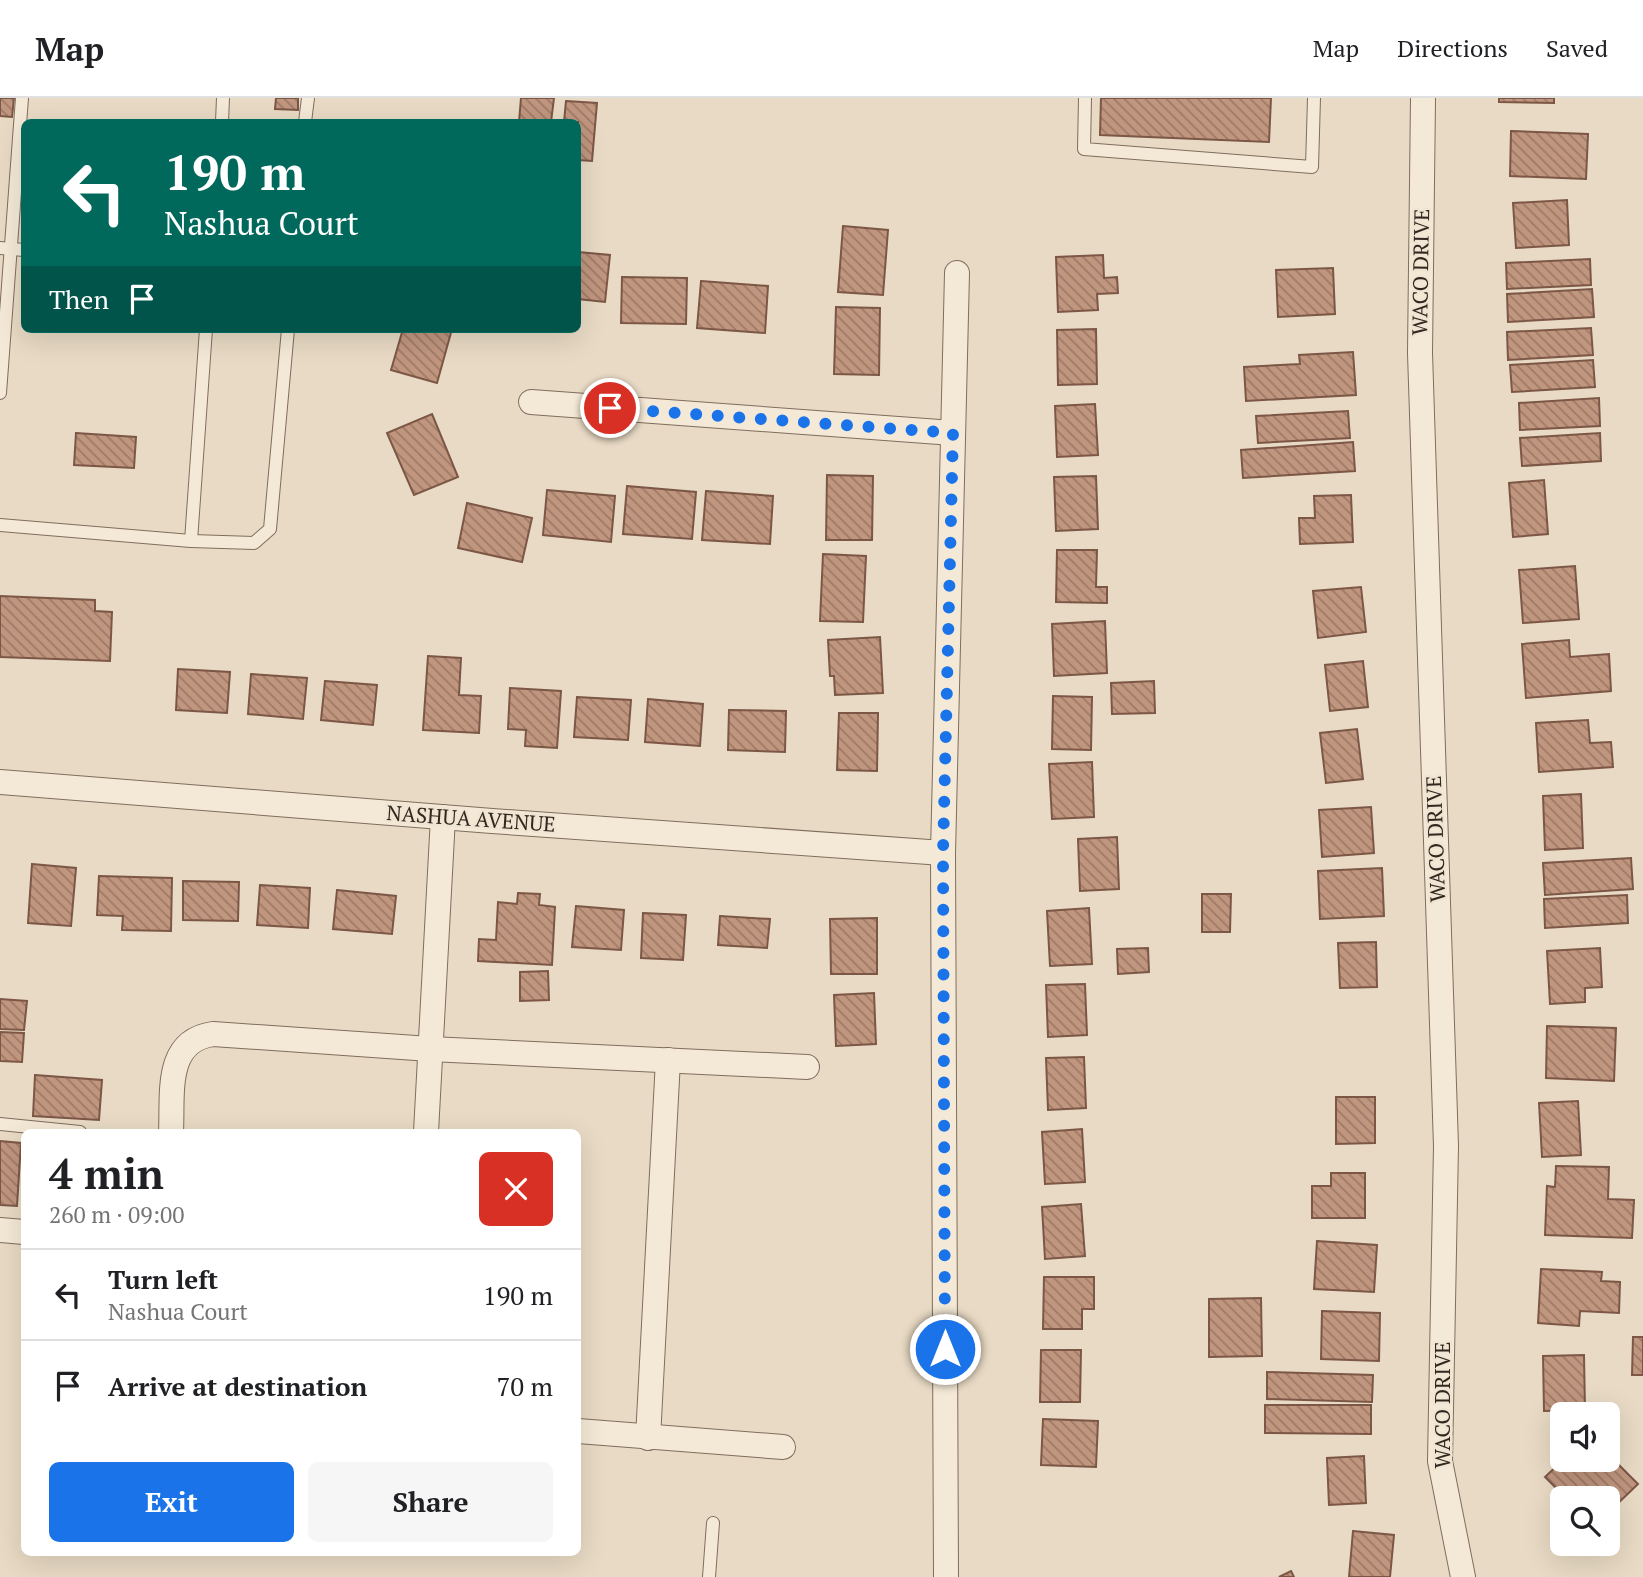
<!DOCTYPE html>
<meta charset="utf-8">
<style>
:root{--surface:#fff;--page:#f6f6f6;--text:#202124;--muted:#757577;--line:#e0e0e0;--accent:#1a73e8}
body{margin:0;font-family:"PT Serif",serif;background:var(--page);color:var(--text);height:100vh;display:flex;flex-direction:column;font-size:26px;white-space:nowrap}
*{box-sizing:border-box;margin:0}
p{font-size:23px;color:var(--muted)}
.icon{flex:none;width:38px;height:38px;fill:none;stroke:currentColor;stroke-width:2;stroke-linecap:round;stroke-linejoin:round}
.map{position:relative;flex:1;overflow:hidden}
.side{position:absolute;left:21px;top:1031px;width:560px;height:427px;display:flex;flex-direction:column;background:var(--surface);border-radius:10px;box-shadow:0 7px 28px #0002}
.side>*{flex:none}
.hud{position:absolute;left:21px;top:21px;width:560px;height:214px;border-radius:10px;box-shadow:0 7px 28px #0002;background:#00695c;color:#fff;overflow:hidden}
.controls{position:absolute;left:1550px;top:1304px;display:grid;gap:14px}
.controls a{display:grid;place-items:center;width:70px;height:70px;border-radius:10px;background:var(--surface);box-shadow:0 7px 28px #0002;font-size:35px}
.pin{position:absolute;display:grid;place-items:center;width:60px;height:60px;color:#fff;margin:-30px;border:4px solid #fff;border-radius:50%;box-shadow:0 2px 7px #0007}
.me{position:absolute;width:77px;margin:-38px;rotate:0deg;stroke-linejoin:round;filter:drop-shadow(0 0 5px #0008)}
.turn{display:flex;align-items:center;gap:24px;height:147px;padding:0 28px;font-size:32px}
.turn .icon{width:91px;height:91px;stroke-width:2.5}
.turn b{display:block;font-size:49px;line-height:60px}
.then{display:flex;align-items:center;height:66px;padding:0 28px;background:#0003;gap:14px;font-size:26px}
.round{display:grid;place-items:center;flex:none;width:74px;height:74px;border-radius:10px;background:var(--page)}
.headline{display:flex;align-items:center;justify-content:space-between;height:119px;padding:0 28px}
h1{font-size:42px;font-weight:700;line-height:52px}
.primary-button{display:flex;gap:14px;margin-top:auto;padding:14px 28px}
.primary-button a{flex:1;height:80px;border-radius:10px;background:var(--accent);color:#fff;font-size:28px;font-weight:700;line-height:80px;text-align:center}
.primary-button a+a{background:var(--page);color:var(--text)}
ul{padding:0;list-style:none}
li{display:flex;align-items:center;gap:21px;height:91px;padding:0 28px;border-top:2px solid var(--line)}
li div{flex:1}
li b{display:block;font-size:26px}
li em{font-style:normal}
header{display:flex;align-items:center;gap:42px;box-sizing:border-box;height:98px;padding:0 35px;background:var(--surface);border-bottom:2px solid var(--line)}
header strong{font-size:33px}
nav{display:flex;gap:38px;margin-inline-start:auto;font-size:24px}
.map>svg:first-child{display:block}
.building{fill:url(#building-back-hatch);stroke:#7c5746;stroke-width:2}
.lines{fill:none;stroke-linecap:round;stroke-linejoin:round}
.lane-casing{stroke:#806d5d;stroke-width:14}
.street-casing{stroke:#806d5d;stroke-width:26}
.lane{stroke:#f4e9d6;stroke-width:12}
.street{stroke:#f4e9d6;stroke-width:24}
.route{stroke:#1a73e8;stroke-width:12;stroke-dasharray:0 21.6}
.labels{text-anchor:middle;stroke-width:5;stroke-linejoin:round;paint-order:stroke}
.street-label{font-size:21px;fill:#32271f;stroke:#f0e5d2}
</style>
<header>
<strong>Map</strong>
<nav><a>Map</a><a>Directions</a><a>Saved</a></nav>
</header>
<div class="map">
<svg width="1643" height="1479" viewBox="0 0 1643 1479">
<defs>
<pattern id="building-back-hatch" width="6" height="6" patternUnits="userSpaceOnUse" patternTransform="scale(1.75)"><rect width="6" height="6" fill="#c1967f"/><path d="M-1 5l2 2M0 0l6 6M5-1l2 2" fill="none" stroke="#9d7a67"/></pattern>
</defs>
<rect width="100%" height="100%" fill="#e8dac4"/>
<g class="building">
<polygon points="0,0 14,0 12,19 0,18"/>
<polygon points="276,0 298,0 298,12 275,11"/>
<polygon points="521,0 554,0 551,24 519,24"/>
<polygon points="1101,0 1271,0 1269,44 1100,37"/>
<polygon points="1499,0 1554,0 1554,5 1499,4"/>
<polygon points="566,3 597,5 592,63 578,62 578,24 564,24"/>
<polygon points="1511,33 1588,36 1586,81 1510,78"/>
<polygon points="1567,102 1569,147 1516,150 1513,105"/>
<polygon points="843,128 888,132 883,197 838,194"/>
<polygon points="578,154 610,157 605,204 578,201"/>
<polygon points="1103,157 1104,180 1117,179 1118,195 1097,196 1098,212 1058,214 1056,159"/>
<polygon points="1590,161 1591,187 1507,191 1506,165"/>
<polygon points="1333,170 1335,216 1278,219 1276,172"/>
<polygon points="622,179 687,180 686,226 621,225"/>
<polygon points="701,183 768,188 765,235 697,230"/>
<polygon points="1592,191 1594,219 1508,224 1507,196"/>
<polygon points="836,209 880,210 879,277 834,276"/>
<polygon points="1591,230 1593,257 1508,262 1507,234"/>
<polygon points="403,231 452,231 437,285 391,272"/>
<polygon points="1096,231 1097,286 1058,287 1057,232"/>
<polygon points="1353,254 1356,297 1246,303 1244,269 1300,266 1299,257"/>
<polygon points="1593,262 1595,289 1512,294 1510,267"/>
<polygon points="1599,300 1600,328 1520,332 1519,305"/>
<polygon points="1095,306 1098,357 1057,359 1055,308"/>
<polygon points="1348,313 1350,340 1258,345 1256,318"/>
<polygon points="432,316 458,379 414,397 387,335"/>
<polygon points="76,335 136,339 134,370 74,367"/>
<polygon points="1600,335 1601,363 1522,368 1520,340"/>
<polygon points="1353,344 1355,373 1243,380 1241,352"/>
<polygon points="827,377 873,378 872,442 826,442"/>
<polygon points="1096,378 1098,431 1056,433 1054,379"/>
<polygon points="1544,382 1548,436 1513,439 1509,385"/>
<polygon points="627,388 696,394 692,441 623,436"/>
<polygon points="547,392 615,398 611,444 543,437"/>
<polygon points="706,393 773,398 770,446 702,442"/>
<polygon points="1351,397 1353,444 1300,446 1299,420 1315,420 1314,398"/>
<polygon points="467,405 532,420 522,464 458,450"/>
<polygon points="1057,452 1097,452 1096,489 1107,489 1107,505 1056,504"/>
<polygon points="823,456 866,458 863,524 820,523"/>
<polygon points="1575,468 1579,521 1523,525 1519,472"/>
<polygon points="1361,489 1366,534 1318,540 1313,493"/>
<polygon points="0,498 95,502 95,513 112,514 110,563 0,559"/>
<polygon points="1105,523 1107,575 1054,578 1052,526"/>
<polygon points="880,539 883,595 835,597 834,578 830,578 828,542"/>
<polygon points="1569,542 1570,559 1609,556 1611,593 1526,600 1522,546"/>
<polygon points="428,558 461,560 459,597 481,598 479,635 423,632"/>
<polygon points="1363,563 1368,609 1330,613 1325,567"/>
<polygon points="178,571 230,574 227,615 176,612"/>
<polygon points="251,576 307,580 303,621 248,616"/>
<polygon points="325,583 377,587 373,627 321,622"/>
<polygon points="1154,583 1155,615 1112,616 1111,585"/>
<polygon points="510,590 561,593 557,650 525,648 526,632 508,631"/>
<polygon points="1053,598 1092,599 1091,652 1052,651"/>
<polygon points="577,599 631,602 628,642 574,639"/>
<polygon points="648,601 703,606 700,648 645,644"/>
<polygon points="729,612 786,613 785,654 728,652"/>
<polygon points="839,615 878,615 877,673 837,672"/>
<polygon points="1588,622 1590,645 1611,644 1613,669 1539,674 1536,625"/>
<polygon points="1357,631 1363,681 1326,685 1320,635"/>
<polygon points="1092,664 1094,719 1052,721 1049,666"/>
<polygon points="1581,696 1583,750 1545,752 1543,698"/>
<polygon points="1371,709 1374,755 1322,759 1319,712"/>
<polygon points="1117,739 1119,791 1080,793 1078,741"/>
<polygon points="1631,760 1633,791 1545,797 1543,765"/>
<polygon points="32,766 76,770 71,828 28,825"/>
<polygon points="1382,770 1384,818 1320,821 1318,773"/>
<polygon points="99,778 172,780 171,833 122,832 123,818 97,817"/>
<polygon points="183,783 239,784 238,823 183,822"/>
<polygon points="260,787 310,790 308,830 257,827"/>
<polygon points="337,792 396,798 392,836 333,831"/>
<polygon points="518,795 540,796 539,807 555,809 552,867 478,863 479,841 496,842 498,804 517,806"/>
<polygon points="1202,796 1231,796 1230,834 1202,834"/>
<polygon points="1627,797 1628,825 1545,830 1544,801"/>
<polygon points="576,808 624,812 621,852 572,849"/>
<polygon points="1089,810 1092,866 1050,868 1047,813"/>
<polygon points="643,815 686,817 683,862 641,860"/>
<polygon points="720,818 770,821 767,850 718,847"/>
<polygon points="877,820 877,876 831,876 830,821"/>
<polygon points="1376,844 1377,889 1340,890 1338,845"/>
<polygon points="1148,850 1149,874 1118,876 1117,851"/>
<polygon points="1600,850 1602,889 1585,890 1585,904 1550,906 1547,853"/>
<polygon points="548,873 549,902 520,903 520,874"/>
<polygon points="1085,886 1087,937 1048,939 1046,887"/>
<polygon points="874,895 876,946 836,948 834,897"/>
<polygon points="0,901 27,903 24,932 0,931"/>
<polygon points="1547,928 1616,930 1614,983 1546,980"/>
<polygon points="0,934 24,935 22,964 0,963"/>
<polygon points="1084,959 1086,1010 1048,1012 1046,960"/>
<polygon points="35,977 102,982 99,1022 33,1018"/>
<polygon points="1336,999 1375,999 1375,1045 1336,1046"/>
<polygon points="1578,1003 1581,1057 1542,1059 1539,1005"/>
<polygon points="1082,1031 1085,1084 1045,1086 1042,1034"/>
<polygon points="0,1043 21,1045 17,1108 0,1107"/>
<polygon points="1556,1068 1609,1069 1608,1101 1634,1102 1632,1140 1545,1137 1547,1088 1555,1089"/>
<polygon points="1331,1075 1365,1075 1365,1120 1312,1120 1312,1088 1331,1088"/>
<polygon points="1081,1106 1085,1158 1045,1161 1042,1109"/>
<polygon points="1317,1143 1377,1147 1374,1194 1314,1191"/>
<polygon points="1541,1171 1602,1174 1601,1183 1620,1184 1619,1215 1580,1213 1579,1228 1538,1225"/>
<polygon points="1044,1179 1094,1179 1094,1211 1082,1211 1082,1231 1043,1231"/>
<polygon points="1261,1200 1262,1258 1209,1259 1209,1201"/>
<polygon points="1322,1213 1380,1215 1379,1263 1321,1261"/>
<polygon points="1633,1239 1643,1239 1643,1277 1632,1277"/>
<polygon points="1041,1252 1081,1252 1080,1304 1040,1304"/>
<polygon points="1584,1257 1585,1312 1544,1313 1543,1258"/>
<polygon points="1267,1274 1373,1277 1372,1304 1267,1301"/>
<polygon points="1265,1307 1371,1307 1371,1336 1265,1335"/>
<polygon points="1043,1321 1098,1323 1096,1369 1041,1367"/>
<polygon points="1608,1356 1638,1386 1608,1415 1608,1400 1566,1400 1545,1379 1563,1362 1583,1362 1588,1367 1593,1362 1608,1362"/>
<polygon points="1364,1358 1366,1405 1329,1407 1327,1360"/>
<polygon points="1353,1433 1394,1437 1390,1479 1349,1479"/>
<polygon points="1291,1473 1294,1479 1279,1479"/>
</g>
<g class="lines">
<g class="lane-casing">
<g id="lane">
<polyline points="1085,0 1084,51 1312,69 1314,0"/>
<polyline points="222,24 223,0"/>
<polyline points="305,24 308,0"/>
<polyline points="0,150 24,152"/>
<polyline points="206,231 191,443 254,445 270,431 288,231"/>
<polyline points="0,295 22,0"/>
<polyline points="0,427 191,443"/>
<polyline points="0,1026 80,1034"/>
<polyline points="709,1479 713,1425"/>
</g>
</g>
<g class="street-casing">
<g id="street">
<polyline points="1423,0 1420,255 1446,1048 1440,1363 1463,1479"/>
<polyline points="531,304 953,335"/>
<polyline points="0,684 492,723 943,755"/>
<path d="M171 1034C173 996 164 943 213 936L430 951 807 969"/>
<polyline points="426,1034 443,719"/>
<polyline points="0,1132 24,1134"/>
<polyline points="578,1333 783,1349"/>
<polyline points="648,1340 668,962"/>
<polyline points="946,1479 943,755 957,175"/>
</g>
</g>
<use href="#lane" class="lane"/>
<use href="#street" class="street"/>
</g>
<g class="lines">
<polyline class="route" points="610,310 953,335 943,755 945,1251"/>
</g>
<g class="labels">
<g class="street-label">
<text transform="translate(1421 174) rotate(-89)" y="7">WACO DRIVE</text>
<text transform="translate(471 721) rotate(4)" y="7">NASHUA AVENUE</text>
<text transform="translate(1436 741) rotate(-92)" y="7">WACO DRIVE</text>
<text transform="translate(1443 1307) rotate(-90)" y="7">WACO DRIVE</text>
</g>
</g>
</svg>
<div class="controls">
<a><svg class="icon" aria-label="sound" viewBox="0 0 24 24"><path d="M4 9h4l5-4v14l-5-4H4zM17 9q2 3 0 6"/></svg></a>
<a><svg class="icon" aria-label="search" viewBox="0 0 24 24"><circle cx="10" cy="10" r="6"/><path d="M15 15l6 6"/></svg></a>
</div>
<div class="pin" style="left:610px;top:310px;background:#d93025"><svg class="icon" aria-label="arrive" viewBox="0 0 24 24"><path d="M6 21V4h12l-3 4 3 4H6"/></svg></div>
<svg class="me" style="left:945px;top:1251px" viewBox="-20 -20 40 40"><circle r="17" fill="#1a73e8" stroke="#fff" stroke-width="3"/><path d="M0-11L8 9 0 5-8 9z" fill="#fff"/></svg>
<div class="hud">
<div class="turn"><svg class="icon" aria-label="left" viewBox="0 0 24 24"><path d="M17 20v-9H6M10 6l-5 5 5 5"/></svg><div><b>190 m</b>Nashua Court</div></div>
<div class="then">Then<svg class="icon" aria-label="arrive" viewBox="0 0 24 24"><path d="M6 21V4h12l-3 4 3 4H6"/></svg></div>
</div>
<section class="side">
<div class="headline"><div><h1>4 min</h1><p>260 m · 09:00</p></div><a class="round" style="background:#d93025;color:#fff"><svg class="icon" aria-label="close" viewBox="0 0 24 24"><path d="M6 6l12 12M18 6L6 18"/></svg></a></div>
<ul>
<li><svg class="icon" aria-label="left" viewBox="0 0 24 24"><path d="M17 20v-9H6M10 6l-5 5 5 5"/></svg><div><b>Turn left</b><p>Nashua Court</p></div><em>190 m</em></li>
<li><svg class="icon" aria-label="arrive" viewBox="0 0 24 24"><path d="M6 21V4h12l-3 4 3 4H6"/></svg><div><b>Arrive at destination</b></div><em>70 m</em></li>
</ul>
<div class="primary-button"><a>Exit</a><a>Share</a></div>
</section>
</div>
